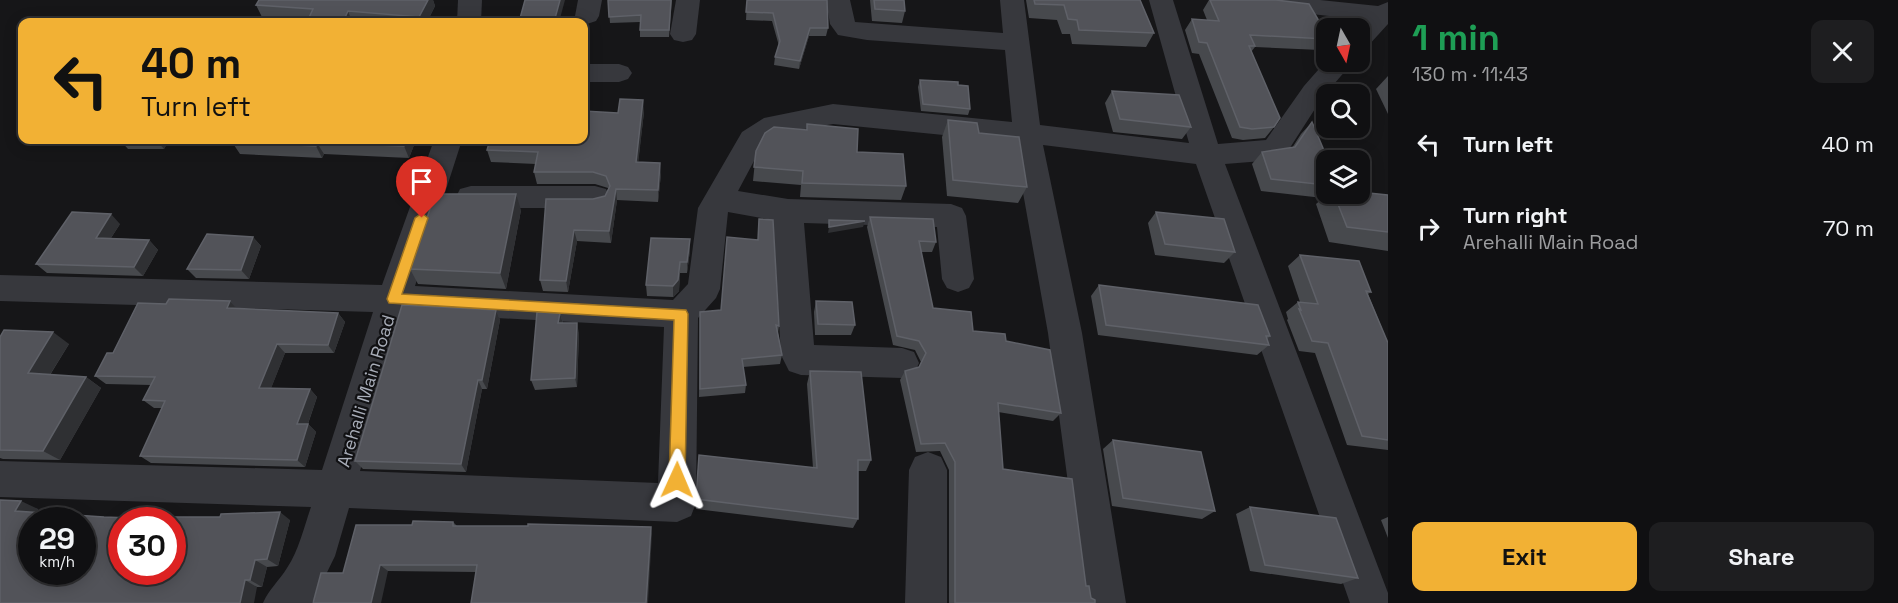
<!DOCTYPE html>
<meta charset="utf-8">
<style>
:root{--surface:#101012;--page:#1e1e20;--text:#f1f3f6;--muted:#9c9d9f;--line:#303032;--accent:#f2b134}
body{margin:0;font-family:"Space Grotesk",sans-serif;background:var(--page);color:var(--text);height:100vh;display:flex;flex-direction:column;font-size:22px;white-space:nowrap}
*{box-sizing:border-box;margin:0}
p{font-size:20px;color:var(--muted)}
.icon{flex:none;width:33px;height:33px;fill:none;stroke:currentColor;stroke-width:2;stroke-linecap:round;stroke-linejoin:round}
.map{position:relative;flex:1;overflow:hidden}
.sheet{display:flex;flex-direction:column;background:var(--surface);width:510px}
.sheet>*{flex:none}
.top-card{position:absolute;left:18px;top:18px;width:570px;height:126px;border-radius:12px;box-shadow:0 3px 15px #0003,0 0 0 2px var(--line);background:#f2b134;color:#111;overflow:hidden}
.needle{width:39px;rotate:171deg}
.buttons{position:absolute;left:1316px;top:18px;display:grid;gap:12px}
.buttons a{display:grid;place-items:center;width:54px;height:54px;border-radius:12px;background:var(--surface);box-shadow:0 3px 15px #0003,0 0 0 2px var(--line);font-size:30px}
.speed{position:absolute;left:18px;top:507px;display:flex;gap:12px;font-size:30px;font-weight:700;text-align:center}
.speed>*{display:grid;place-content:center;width:78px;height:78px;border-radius:50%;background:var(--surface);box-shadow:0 3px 15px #0003,0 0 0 2px var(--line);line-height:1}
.speed small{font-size:15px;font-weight:400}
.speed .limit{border:9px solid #d22;background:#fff;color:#111}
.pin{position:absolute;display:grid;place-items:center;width:51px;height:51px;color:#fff;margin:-62px -26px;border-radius:50% 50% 50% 0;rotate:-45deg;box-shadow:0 0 6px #0007}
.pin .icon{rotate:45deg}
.me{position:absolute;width:66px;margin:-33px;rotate:1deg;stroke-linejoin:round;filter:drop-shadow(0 0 4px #0008)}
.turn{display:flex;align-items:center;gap:21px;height:126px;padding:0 24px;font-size:27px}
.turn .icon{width:78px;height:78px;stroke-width:2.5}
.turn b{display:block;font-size:42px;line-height:51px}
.round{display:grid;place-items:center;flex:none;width:63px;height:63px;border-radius:12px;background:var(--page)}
.summary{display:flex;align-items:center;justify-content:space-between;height:102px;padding:0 24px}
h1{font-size:36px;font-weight:700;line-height:45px;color:#1e9e55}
.primary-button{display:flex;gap:12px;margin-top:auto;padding:12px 24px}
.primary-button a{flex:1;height:69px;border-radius:12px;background:var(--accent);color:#111;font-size:24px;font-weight:700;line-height:69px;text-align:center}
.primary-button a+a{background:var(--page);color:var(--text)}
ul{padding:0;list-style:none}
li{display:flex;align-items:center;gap:18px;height:84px;padding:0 24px}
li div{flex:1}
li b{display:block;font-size:22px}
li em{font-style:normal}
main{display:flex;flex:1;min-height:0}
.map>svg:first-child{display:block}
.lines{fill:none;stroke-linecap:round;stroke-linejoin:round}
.minor{fill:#37383d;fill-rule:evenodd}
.wall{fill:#47494d}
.shaded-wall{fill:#2f3033}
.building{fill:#525359;stroke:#5f6168;stroke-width:1.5;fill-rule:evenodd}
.route{fill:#f2b134;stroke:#9d7322;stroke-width:1.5}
.labels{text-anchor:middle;stroke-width:4.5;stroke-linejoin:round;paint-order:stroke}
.street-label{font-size:18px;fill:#a8adb8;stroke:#111113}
</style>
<main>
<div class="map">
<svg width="1388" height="603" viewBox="0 0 1388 603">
<rect width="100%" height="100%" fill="#161618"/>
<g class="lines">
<g class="minor">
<polygon points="458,0 482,0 481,22 457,22"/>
<polygon points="578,0 602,0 599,16 596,21 587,24 578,21 575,16"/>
<polygon points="676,0 700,0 696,34 692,40 683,42 674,40 670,34"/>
<path d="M826 0H850L855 22 1003 33 1000 0H1024L1040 125 1189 143 1149 0H1173L1218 144 1266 140 1304 86 1326 61 1353 62 1322 98 1284 157 1274 160 1225 164 1388 593V603H1350L1196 164 1043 145 1082 333 1126 603H1084L1048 333 1014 142 833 124 782 133 762 146 738 191 788 199 951 204 962 208 966 216 974 279 969 288 958 292 947 288 942 279 937 227 804 223 814 345 902 348 914 352 919 363 914 374 902 378 801 375 789 371 781 355 773 220 728 212 720 289 716 298 698 318 696 503 691 516 677 522 349 508 335 556 312 603H263C269 589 279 581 287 568 299 550 304 527 311 507L0 497V461L322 470 373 312 0 301V275L382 285 434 140H462L415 286 673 300 688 284 698 208 742 132 764 118 833 104 1012 122 1005 50 867 40 838 35 830 24ZM406 313 664 327 658 483 360 471Z"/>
<polygon points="1239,0 1320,0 1378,6 1388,2 1388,24 1368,46 1359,48 1359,28 1356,28 1364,20 1251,7 1242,5"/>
<polygon points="584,64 619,64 628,67 632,73 628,79 619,82 584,82"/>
<polygon points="471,186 595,186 606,189 610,197 606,205 595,208 471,208 460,205 456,197 460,189"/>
<polygon points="928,452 941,457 947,470 947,603 905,603 909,470 915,457"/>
</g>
</g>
<g class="wall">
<polygon points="259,0 433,0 435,6 427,22 307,22 307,20 262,17 256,5"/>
<polygon points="608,0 672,0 669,37 640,37 640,22 610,23"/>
<polygon points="747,0 828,28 826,36 809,36 799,69 774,65 775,57 779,46 772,21 746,20"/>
<polygon points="870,0 904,0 905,11 902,23 872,21"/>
<polygon points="1026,0 1140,0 1154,33 1146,47 1072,44 1070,34 1062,34 1057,20 1029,18"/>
<polygon points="1209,0 1276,0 1326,33 1326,43 1320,50 1255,47 1251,52 1274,127 1265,138 1243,140 1232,138 1199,54 1192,53 1185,30 1192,19 1207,20 1203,10"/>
<polygon points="1388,76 1388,114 1376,89"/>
<polygon points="920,80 958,85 970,109 968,115 921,111 918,87"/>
<polygon points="1112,91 1191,127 1182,139 1113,132 1105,103"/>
<polygon points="644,112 638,162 661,174 658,202 617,200 611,243 577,241 568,292 543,291 540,280 593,199 605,196 609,189 608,188 595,184 537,184 534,172 536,164 491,162 487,150 618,113"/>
<polygon points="948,120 979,133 1027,187 1018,203 947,196 942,137"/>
<polygon points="1312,122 1326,160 1326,194 1359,194 1388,195 1388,251 1329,242 1316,204 1323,198 1261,191 1252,164 1262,152 1292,148 1301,134"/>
<polygon points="806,130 857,152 906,186 901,200 800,197 801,185 753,181 756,151"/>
<polygon points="120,140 169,140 164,149 128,149"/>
<polygon points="416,140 409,158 324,154 322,158 240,154 232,142"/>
<polygon points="521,210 506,289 418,284 410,269"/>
<polygon points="1156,212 1235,252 1224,263 1155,255 1148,223"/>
<polygon points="870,217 936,242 932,252 921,252 933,308 973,331 1006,341 1061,413 1053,421 998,412 1003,469 1086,586 1091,598 1095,603 949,603 949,470 940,451 916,452 900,380 905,371 919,367 921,362 915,350 893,345 867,227"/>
<polygon points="120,224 111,238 149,240 158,250 143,276 47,273 36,264"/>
<polygon points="253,237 261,246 249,279 196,278 187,269"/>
<polygon points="690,250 687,273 680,273 679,291 673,297 647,296 646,285"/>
<polygon points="1300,255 1371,292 1368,294 1388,343 1388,450 1347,445 1315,353 1299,351 1287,320 1288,319 1286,312 1298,302 1300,302 1288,266"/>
<polygon points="1099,285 1270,336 1267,339 1269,345 1257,355 1098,335 1091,296"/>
<polygon points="230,301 237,309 338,313 345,322 334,353 285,353 271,388 310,389 317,397 308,424 316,432 305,467 151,463 140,456 162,408 154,408 143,400 151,385 106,384 95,376 113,353 166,304"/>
<polygon points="816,301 855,325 851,335 815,335 814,312"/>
<polygon points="496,310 500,320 487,389 482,389 466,472 363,469 355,461"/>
<polygon points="700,312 779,326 778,333 782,355 780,364 743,367 746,385 745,393 699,397"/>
<polygon points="560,313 563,323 579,333 577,387 535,390 531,380"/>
<polygon points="0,337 69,344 50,375 86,377 101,388 60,460 3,459 0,458"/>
<polygon points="810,371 871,460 866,471 858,471 858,519 853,528 696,509 696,499 813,468 807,384"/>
<polygon points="1113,440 1215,511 1202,519 1112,506 1103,449"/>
<polygon points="0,500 38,509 37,512 104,517 159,519 290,520 278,566 267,567 262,587 257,587"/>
<polygon points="1250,507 1358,578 1341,584 1250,571 1236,514"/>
<polygon points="1388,517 1388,538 1381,520"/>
<polygon points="453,522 457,526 652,534 476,572 388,571 343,573 412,525"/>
</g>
<g class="shaded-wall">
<polygon points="428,0 433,0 435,6 427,22 421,22 419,17"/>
<polygon points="560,0 565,0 559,22 554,22"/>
<polygon points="348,11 352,22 343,22"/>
<polygon points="810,28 809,36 799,69 800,61"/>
<polygon points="643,100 644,112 637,174 636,162"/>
<polygon points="156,140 169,140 164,149"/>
<polygon points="407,140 416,140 409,158 404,146"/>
<polygon points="317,143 324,154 322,158 316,146"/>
<polygon points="660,163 661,174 658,202 658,190"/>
<polygon points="616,189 617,200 611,243 609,231"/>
<polygon points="516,194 521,210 506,289 500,273"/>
<polygon points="111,214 120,224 105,247 96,238"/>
<polygon points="865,221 863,227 828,233 829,227"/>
<polygon points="574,230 577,241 568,292 566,281"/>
<polygon points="253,237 261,246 249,279 241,270"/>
<polygon points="690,239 690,250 687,273 687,262"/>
<polygon points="149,240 158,250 143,276 134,267"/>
<polygon points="680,262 679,291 673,297 673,286"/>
<polygon points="230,301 238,310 227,308"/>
<polygon points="496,310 500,320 487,389 482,380"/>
<polygon points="338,313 345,322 334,353 328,345"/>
<polygon points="560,313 563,324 558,323"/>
<polygon points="577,323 579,333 577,387 575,378"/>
<polygon points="53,332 69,344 44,384 28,373"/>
<polygon points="277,344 285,353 268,396 259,388"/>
<polygon points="86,377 101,388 60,460 43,451"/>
<polygon points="478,380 482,389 466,472 461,464"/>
<polygon points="310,389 317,397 305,432 297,424"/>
<polygon points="308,424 316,432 305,467 297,460"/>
<polygon points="21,501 38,509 33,519 15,511"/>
<polygon points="280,512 290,520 278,566 267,559"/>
<polygon points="651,527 652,534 648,603 646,603"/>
<polygon points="255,560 267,567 262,587 250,580"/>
<polygon points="380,565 388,571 381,603 371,603"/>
<polygon points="245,580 257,587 254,603 240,603"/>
</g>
<g class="building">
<polygon points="259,0 428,0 419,17 348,11 343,22 307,22 313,9 256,5"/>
<polygon points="525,0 560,0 554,22 519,22"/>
<polygon points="608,0 671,0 669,30 640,30 641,15 609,17"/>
<polygon points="747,0 827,0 828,28 810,28 800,61 775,57 780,41 773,13 746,12"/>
<polygon points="874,0 904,0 905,11 875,9"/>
<polygon points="1034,0 1140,0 1154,33 1079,30 1077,20 1068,19 1064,5 1035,4"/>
<polygon points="1210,0 1276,0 1309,4 1326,33 1326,39 1250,35 1255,46 1249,46 1280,118 1274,127 1252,129 1240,127 1207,43 1199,42 1192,19 1219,21"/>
<polygon points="920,80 958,82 958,85 968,86 970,109 923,104"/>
<polygon points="1112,91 1179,95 1191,127 1120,119"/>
<polygon points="620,99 643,100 636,162 660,163 658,190 616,189 609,231 574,230 566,281 540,280 546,199 593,199 605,196 610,186 606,176 593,172 534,172 538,152 487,150 490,140 584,140 584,111 618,113"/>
<polygon points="948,120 977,123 979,133 1019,137 1027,187 953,180"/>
<polygon points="1312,122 1328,160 1326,160 1326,185 1271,179 1262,152 1295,147"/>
<polygon points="807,124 858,129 857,152 903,154 906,186 802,183 803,171 754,167 756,151 765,133 774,127 807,130"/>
<polygon points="234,140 407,140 404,146 317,143 316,146 232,142"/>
<polygon points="1359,192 1388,195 1388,232 1347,227 1334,194 1359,194"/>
<polygon points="435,194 516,194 500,273 410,269"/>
<polygon points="72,212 111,214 96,238 149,240 134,267 36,264"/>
<polygon points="1156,212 1224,219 1235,252 1165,244"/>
<polygon points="870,217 933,219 936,242 919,241 933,308 971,312 973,331 1005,334 1006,341 1050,350 1061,413 998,403 1003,469 1072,479 1086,586 1089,586 1091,598 1095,600 1095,603 955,603 955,462 945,443 921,444 905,371 919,367 926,353 919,341 897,336"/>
<polygon points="759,219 773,220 779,326 776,325 782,355 742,359 746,385 700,389 700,312 721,310 727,237 758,240"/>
<polygon points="829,220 865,221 829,227"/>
<polygon points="207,234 253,237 241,270 187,269"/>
<polygon points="651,238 690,239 687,262 680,262 678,280 673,286 646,285"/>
<polygon points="1300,255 1359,261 1371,292 1366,291 1388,343 1388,440 1362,436 1328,343 1312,341 1299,309 1301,310 1298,302 1318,304"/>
<polygon points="1099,285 1258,305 1270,336 1266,336 1269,345 1106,325"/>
<polygon points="169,299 230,301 227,308 338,313 328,345 277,344 259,388 310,389 297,424 308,424 297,460 140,456 165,401 143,400 155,377 95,376 107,353 113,353 138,303 166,304"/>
<polygon points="816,301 852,302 855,325 818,324"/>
<polygon points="402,305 496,310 482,380 478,380 461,464 355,461"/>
<polygon points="537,312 560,313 558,323 577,323 575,378 531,380"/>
<polygon points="4,330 53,332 28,373 86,377 43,451 0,450 0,337"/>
<polygon points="810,371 861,372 871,460 858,460 858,519 696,499 699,455 817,468"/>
<polygon points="1113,440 1201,452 1215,511 1123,498"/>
<path d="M0 500 21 501 15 511 104 517 159 519 160 517H220L221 514 280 512 267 559 255 560 250 580H245L240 603H0ZM32 520H82V572H32ZM122 520H172V572H122Z"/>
<polygon points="1250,507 1336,518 1358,578 1265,565"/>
<polygon points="413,521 453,522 453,526 528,526 528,524 651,527 646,603 471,603 477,565 380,565 371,603 313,603 321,573 343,573 356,525 412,525"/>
</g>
<polygon class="route" points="422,213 428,218 402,294 686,310 688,314 685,480 683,485 677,487 672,485 669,480 674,320 389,303 387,299 415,218"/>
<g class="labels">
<g class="street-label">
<text transform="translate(366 391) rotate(-73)" y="6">Arehalli Main Road</text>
</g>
</g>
</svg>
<div class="buttons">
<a><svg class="needle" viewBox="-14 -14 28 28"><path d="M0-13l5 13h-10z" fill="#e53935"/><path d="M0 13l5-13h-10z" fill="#9c9d9f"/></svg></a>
<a><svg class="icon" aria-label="search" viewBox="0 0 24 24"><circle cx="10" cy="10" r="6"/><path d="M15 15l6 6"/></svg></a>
<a><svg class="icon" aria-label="layers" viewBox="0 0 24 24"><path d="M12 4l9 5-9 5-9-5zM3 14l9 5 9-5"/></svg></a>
</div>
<div class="speed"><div>29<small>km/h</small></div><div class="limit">30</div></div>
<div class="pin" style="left:422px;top:218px;background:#d93025"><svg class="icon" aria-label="arrive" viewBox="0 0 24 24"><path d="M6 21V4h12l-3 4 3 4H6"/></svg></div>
<svg class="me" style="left:677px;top:480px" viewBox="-20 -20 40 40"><path d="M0-17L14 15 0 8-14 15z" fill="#f2b134" stroke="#fff" stroke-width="4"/></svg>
<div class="top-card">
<div class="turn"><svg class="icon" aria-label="left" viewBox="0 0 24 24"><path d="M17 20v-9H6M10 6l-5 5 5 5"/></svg><div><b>40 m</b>Turn left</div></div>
</div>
</div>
<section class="sheet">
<div class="summary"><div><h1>1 min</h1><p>130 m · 11:43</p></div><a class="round"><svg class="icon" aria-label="close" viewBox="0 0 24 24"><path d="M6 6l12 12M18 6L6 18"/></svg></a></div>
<ul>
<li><svg class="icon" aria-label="left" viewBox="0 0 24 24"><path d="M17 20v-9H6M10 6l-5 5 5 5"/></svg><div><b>Turn left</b></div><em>40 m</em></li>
<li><svg class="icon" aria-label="right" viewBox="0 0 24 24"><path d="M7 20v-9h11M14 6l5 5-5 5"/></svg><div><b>Turn right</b><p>Arehalli Main Road</p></div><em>70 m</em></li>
</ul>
<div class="primary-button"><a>Exit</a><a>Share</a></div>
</section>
</main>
